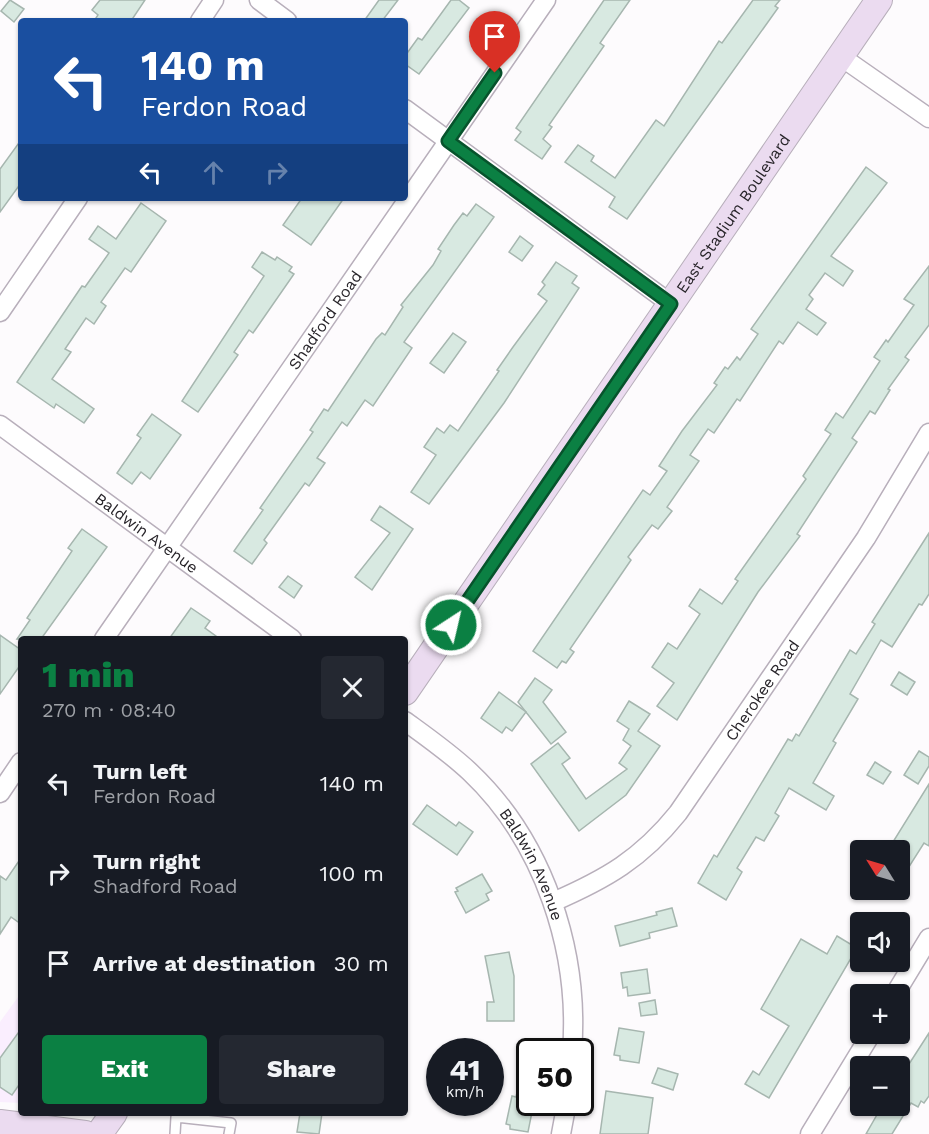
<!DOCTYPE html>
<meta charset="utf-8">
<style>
:root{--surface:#171b24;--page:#242831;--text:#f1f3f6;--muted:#9ea1a6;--accent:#0b8043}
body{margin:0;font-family:"Work Sans",sans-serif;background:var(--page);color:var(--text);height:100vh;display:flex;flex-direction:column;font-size:22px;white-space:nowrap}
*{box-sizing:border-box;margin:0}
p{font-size:20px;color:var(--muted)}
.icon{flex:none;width:33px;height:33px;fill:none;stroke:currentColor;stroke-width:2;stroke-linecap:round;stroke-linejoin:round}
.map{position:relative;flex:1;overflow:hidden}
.panel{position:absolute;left:18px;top:636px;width:390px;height:480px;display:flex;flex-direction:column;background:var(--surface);border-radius:6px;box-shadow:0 2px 4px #0004}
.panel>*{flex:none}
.top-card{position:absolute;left:18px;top:18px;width:390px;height:183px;border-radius:6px;box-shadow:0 2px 4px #0004;background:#1a4fa0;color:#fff;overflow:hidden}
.needle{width:39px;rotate:307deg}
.controls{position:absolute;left:850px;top:840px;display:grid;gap:12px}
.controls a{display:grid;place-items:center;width:60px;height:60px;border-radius:6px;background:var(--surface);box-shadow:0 2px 4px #0004;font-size:30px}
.speed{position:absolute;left:426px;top:1038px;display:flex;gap:12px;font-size:30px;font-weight:700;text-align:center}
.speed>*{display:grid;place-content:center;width:78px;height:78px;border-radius:50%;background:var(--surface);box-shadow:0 2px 4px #0004;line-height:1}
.speed small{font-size:15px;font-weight:400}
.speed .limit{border:3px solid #111;border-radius:9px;background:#fff;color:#111}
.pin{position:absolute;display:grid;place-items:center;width:51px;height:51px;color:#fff;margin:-62px -26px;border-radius:50% 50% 50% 0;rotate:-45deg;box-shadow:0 0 6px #0007}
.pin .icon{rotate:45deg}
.me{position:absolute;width:66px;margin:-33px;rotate:35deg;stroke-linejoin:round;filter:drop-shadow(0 0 4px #0008)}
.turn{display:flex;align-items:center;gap:21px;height:126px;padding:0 24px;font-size:27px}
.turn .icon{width:78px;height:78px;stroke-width:2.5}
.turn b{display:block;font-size:42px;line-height:51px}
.lanes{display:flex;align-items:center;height:57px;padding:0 24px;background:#0003;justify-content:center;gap:30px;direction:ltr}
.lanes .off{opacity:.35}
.round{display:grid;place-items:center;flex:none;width:63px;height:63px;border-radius:6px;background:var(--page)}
.summary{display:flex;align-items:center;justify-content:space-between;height:102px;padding:0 24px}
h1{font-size:36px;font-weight:800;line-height:45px;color:var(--accent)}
.cta{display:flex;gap:12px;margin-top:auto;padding:12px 24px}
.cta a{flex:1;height:69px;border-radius:6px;background:var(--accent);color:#fff;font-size:24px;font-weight:800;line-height:69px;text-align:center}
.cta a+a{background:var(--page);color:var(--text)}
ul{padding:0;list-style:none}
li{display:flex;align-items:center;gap:18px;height:90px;padding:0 24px}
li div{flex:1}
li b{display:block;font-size:22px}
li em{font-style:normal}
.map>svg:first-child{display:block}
.built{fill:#faeefe}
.building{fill:#d8e9e1;stroke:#a6b6af;stroke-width:1.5}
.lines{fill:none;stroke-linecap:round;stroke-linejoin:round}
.service-casing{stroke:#b8afbb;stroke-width:12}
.minor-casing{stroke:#b8afbb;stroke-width:21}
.secondary-casing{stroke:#b8afbb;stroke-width:28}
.service{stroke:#fff;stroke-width:9}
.minor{stroke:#fff;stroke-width:18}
.secondary{stroke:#ebdbf0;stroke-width:26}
.route-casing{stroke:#07532c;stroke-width:15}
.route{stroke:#0b8043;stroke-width:10}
.labels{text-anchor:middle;stroke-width:6;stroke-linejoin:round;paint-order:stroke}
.street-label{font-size:16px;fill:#28252a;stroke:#fff}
</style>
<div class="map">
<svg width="929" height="1134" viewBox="0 0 929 1134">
<rect width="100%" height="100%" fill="#fdfbfd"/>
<polygon class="built" points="21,993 21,1103 0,1102 0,1022"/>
<g class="building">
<polygon points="10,0 24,9 14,22 1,11"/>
<polygon points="100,0 145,0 131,21 94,21 98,15 92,10"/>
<polygon points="379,0 398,0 382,21 364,21"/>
<polygon points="451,0 459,0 469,8 419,74 405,64 405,56 418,38 422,40"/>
<polygon points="604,0 630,0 600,43 604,46 549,125 552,127 543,139 551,146 542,159 515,140 521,132 516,128"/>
<polygon points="753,0 780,0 775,6 778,8 627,219 609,207 615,197 565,162 578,145 594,156 591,161 615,178 656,120 664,126 719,41 722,43"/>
<polygon points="21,140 21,183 0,212 0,169"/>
<polygon points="866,167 887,183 831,256 853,271 843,286 825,273 809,295 813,299 806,309 826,323 817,335 798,322 783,344 779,341 740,401 737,399 714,433 708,429 690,455 699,461 667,507 672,511 658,529 652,525 628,557 631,560 570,649 574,652 566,663 562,661 557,668 533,651 643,490 650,495 667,471 659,466 682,431 717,385 714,383 725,367 728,369 737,357 740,360 758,334 751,329"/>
<polygon points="302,198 344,198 311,245 283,225"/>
<polygon points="141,203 166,221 131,272 125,268 101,302 106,306 94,324 86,318 65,349 71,352 52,379 94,409 84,423 56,404 54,408 17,382 82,286 85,287 109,253 89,239 98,226 116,239"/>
<polygon points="476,204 494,217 404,342 412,348 373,406 365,400 347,426 342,422 317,458 325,463 309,486 305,483 264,540 267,543 252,564 234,551 263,510 260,508 313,432 310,430 324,409 328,411 376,339 382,333 385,335 403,307 401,305 433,265 441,251 438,249 454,225 463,213 467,216"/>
<polygon points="520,236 533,246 522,261 509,252"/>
<polygon points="262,252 275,260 277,257 292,267 289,271 294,274 253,333 249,330 234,352 238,355 198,412 182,401 264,276 252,267"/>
<polygon points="556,262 577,276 572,283 579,288 504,403 429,504 411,492 436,455 424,447 437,428 444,433 450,425 458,431 499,371 497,370 513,347 547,301 538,294 545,285 542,282"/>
<polygon points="929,266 929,325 905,357 909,360 888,389 890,390 875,414 870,411 852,438 857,442 797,534 800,536 758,592 677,720 657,706 674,683 652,667 668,643 677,649 700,614 689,606 700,589 722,604 738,581 735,579 806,479 803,476 831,434 825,430 836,413 843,418 880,361 874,357 886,340 888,342 914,305 904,299"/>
<polygon points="453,333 466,342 444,373 430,363"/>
<polygon points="152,414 181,435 150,479 141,472 132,484 117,473 141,438 137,435"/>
<polygon points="380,506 413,529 372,590 355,577 390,533 371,520"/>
<polygon points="82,529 107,547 41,639 17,639 30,620 27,618 72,551 68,548"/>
<polygon points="929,533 929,594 922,605 919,604 892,647 881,640 850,694 858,699 833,741 836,743 813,783 834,796 826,810 789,788 775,813 779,816 764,841 756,837 737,868 742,872 726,900 698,883 714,855 717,857 788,739 792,741 796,734 799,736 850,650 856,654 875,624 872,622"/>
<polygon points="288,576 302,586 294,598 279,587"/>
<polygon points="191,608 210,621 205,628 220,639 169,639"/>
<polygon points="0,635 21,650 21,664 0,694"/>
<polygon points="899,672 915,682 907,695 891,685"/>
<polygon points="535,678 552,690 543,702 566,732 551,744 518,702"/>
<polygon points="499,692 526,712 512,731 506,727 502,733 481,718"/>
<polygon points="629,701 650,714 638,731 660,746 626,795 579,831 531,764 558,743 570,758 562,764 586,799 627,769 619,763 631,746 623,740 629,729 617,721"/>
<polygon points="919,751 929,757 929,766 918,784 904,775"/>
<polygon points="875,762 891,772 883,784 867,775"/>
<polygon points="929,784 929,846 924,843 900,881 900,850 888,850"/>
<polygon points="427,805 456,826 459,822 473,832 457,855 413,824"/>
<polygon points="21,858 21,924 11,917 0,934 0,876 6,880"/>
<polygon points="482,874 492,891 486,894 489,900 466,913 455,892 458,891 456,888"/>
<polygon points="672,908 677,926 649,933 650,938 620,946 615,926 657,915 656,912"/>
<polygon points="837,936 857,948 769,1098 745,1084 753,1071 759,1075 789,1026 761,1009 801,939 827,954"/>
<polygon points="509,952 514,976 514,1021 487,1021 487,1002 494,1002 485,956"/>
<polygon points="647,969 650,993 628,996 627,987 623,988 621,973"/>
<polygon points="655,1000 657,1014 641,1016 639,1003"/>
<polygon points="619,1028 644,1032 639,1063 620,1060 620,1056 614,1055"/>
<polygon points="21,1029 21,1082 12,1095 0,1087 0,1058"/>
<polygon points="929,1033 929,1096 924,1103 921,1101 918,1107 911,1103 892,1134 866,1134 878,1113 881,1115 887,1106 900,1106 900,1078"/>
<polygon points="523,1066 530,1067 530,1102 534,1102 528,1132 510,1129 510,1125 506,1124 512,1096 516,1097"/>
<polygon points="658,1068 678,1074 673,1090 652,1083"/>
<polygon points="606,1091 653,1098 648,1134 600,1134"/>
<polygon points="300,1113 322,1113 319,1134 297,1132"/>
</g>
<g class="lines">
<g class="service-casing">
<polyline id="service" points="175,1134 176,1117 231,1123 229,1134"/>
</g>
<g class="minor-casing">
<g id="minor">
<polyline points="259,0 287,21"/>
<polyline points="200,21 214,0"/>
<polyline points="840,56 929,118"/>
<polyline points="405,109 671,304"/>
<polyline points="0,312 78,198"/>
<path id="s1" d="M0 425 292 639"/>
<path id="s2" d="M104 639 546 0"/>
<path id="s3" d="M405 721C427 737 450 753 470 772 544 842 580 951 572 1052"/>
<polyline points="0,793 21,762"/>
<path id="s4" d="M553 902C606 879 641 859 678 813L866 538 929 433"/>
<polyline points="895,994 929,938"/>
<polyline points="561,1134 567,1102"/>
<polyline points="810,1134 871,1034"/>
</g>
</g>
<g class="secondary-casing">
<g id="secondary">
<path id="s5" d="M405 692 879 0"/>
<polyline points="0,1123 85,1134"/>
<polyline points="99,1134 114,1113"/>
</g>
</g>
<use href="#service" class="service"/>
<use href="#minor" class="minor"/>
<use href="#secondary" class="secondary"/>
</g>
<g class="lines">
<g class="route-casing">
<polyline id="route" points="451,625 671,304 448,141 495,73"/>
</g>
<use href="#route" class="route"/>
</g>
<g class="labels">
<g class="street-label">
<text dy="6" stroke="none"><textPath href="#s5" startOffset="580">East Stadium Boulevard</textPath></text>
<text dy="6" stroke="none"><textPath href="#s2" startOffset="388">Shadford Road</textPath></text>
<text dy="6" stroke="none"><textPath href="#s1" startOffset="182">Baldwin Avenue</textPath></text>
<text dy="6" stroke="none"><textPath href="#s4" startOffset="304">Cherokee Road</textPath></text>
<text dy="6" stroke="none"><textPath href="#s3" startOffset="195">Baldwin Avenue</textPath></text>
</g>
</g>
</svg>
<div class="controls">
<a><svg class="needle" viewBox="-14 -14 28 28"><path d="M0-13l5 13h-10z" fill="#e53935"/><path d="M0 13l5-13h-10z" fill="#9ea1a6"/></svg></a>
<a><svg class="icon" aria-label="sound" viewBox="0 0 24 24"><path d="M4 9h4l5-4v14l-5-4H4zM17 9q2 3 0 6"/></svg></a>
<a>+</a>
<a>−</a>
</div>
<div class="speed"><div>41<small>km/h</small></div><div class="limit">50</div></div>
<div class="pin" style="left:495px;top:73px;background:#d93025"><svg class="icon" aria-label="arrive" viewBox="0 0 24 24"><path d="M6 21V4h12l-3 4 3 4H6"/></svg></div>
<svg class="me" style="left:451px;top:625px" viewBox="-20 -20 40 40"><circle r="17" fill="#0b8043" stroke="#fff" stroke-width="3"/><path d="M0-11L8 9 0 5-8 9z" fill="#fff"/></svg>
<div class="top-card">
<div class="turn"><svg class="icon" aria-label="left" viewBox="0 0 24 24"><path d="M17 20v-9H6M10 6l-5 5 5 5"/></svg><div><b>140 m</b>Ferdon Road</div></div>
<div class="lanes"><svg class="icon" aria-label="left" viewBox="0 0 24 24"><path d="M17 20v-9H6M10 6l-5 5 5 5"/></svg><svg class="icon off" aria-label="ahead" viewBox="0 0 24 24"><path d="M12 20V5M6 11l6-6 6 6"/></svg><svg class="icon off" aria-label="right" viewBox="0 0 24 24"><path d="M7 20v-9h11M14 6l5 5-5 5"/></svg></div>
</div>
<section class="panel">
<div class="summary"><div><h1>1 min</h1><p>270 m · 08:40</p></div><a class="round"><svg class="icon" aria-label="close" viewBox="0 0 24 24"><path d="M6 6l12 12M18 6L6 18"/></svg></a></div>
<ul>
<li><svg class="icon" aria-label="left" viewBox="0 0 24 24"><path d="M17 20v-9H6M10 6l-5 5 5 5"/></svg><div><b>Turn left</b><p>Ferdon Road</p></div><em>140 m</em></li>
<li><svg class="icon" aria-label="right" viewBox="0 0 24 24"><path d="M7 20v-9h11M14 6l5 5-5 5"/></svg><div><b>Turn right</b><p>Shadford Road</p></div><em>100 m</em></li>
<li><svg class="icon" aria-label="arrive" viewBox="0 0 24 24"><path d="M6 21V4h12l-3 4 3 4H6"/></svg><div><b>Arrive at destination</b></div><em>30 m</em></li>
</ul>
<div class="cta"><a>Exit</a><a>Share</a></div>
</section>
</div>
